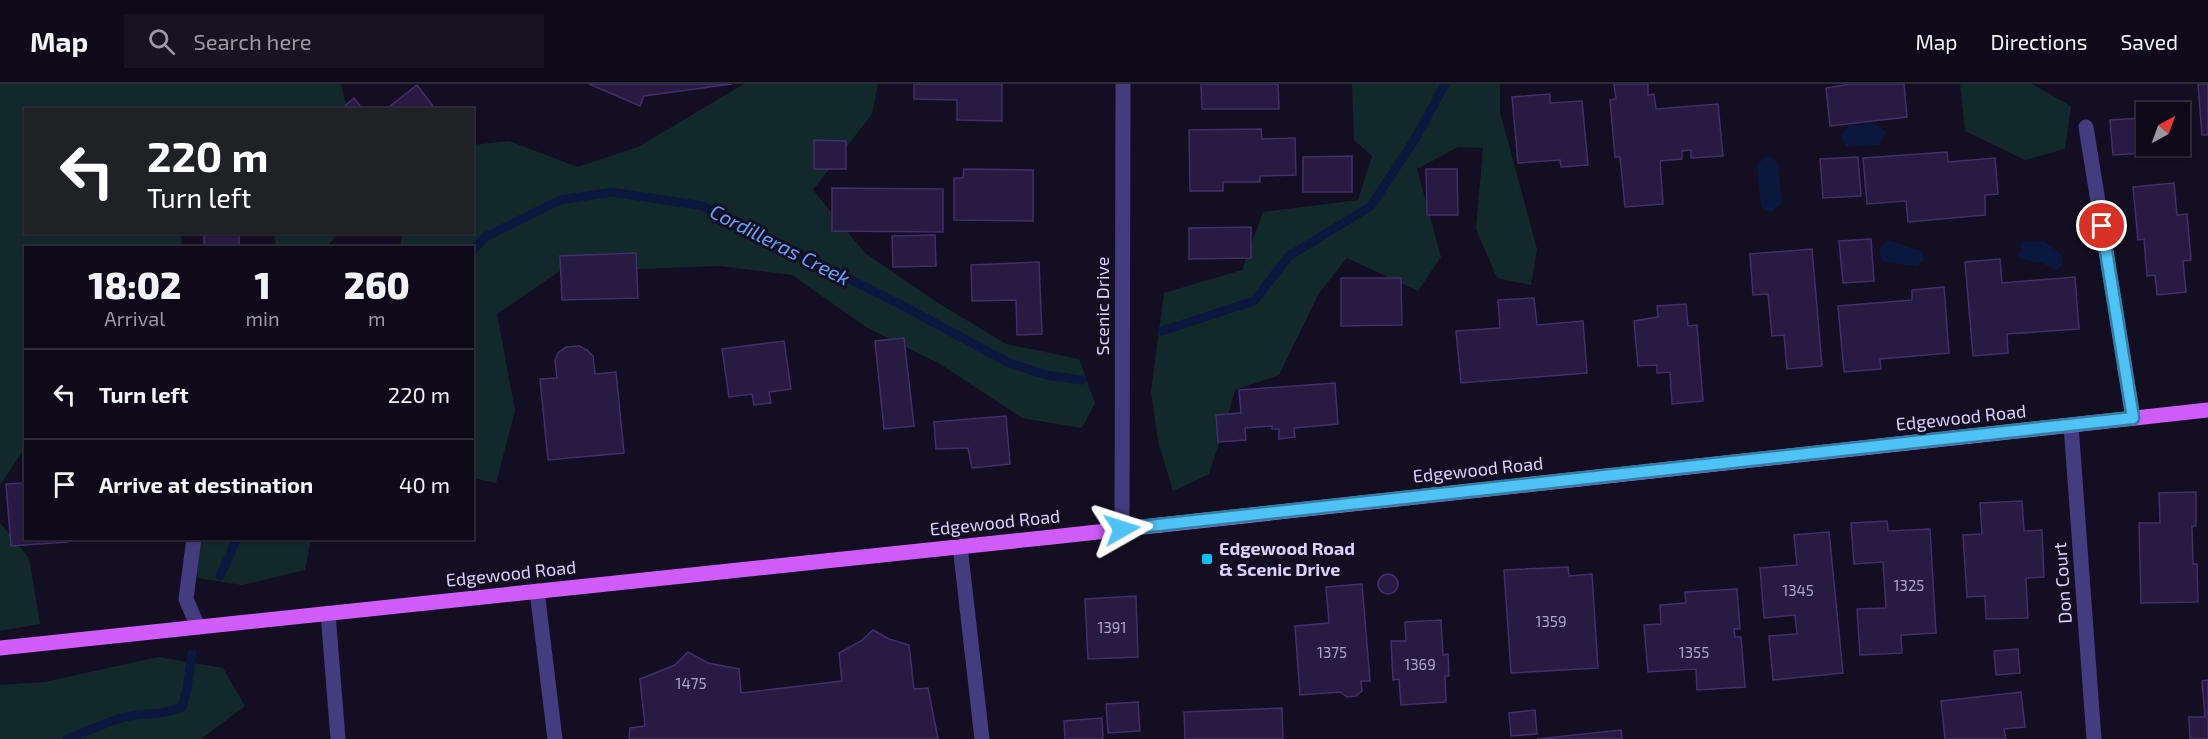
<!DOCTYPE html>
<style>
:root{--surface:#0f0a1a;--page:#181323;--text:#f1f3f6;--muted:#9b9aa2;--line:#2f2b39}
body{margin:0;font-family:"Exo 2",sans-serif;background:var(--page);color:var(--text);height:100vh;display:flex;flex-direction:column;font-size:22px;white-space:nowrap}
*{box-sizing:border-box;margin:0}
p{font-size:20px;color:var(--muted)}
.icon{flex:none;width:33px;height:33px;fill:none;stroke:currentColor;stroke-width:2;stroke-linecap:round;stroke-linejoin:round}
.map{position:relative;flex:1;overflow:hidden}
.side{position:absolute;left:24px;top:162px;width:450px;height:294px;display:flex;flex-direction:column;background:var(--surface);border-radius:0px;box-shadow:0 2px 4px #0004,0 0 0 2px var(--line)}
.side>*{flex:none}
.banner{position:absolute;left:24px;top:24px;width:450px;height:126px;border-radius:0px;box-shadow:0 2px 4px #0004,0 0 0 2px var(--line);background:#202124;color:#fff;overflow:hidden}
.needle{width:39px;rotate:41deg}
.tools{position:absolute;left:2136px;top:18px;display:grid;gap:12px}
.tools a{display:grid;place-items:center;width:54px;height:54px;border-radius:0px;background:var(--surface);box-shadow:0 2px 4px #0004,0 0 0 2px var(--line);font-size:30px}
.pin{position:absolute;display:grid;place-items:center;width:51px;height:51px;color:#fff;margin:-26px;border:3px solid #fff;border-radius:50%;box-shadow:0 2px 6px #0007}
.me{position:absolute;width:66px;margin:-33px;rotate:84deg;stroke-linejoin:round;filter:drop-shadow(0 0 4px #0008)}
.turn{display:flex;align-items:center;gap:21px;height:126px;padding:0 24px;font-size:27px}
.turn .icon{width:78px;height:78px;stroke-width:2.5}
.turn b{display:block;font-size:42px;line-height:51px}
.eta{display:flex;justify-content:space-evenly;align-items:center;height:102px;text-align:center}
.eta b{font-size:36px;font-weight:800;line-height:42px}
ul{padding:0;list-style:none}
li{display:flex;align-items:center;gap:18px;height:90px;padding:0 24px;border-top:2px solid var(--line)}
li div{flex:1}
li b{display:block;font-size:22px}
li em{font-style:normal}
header{display:flex;align-items:center;gap:36px;box-sizing:border-box;height:84px;padding:0 30px;background:var(--surface);border-bottom:2px solid var(--line)}
header strong{font-size:28px}
nav{display:flex;gap:33px;margin-inline-start:auto;font-size:21px}
.search{width:420px;height:54px;background:var(--page);display:flex;align-items:center;gap:15px;box-sizing:border-box;padding:0 21px;border-radius:0px;color:var(--muted);font-size:22px}
.map>svg:first-child{display:block}
.green{fill:#12292b}
.water{fill:#0b183e}
.lines{fill:none;stroke-linecap:round;stroke-linejoin:round}
.stream{stroke:#0b183e;stroke-width:9}
.building{fill:#271b42;stroke:#412e6d;stroke-width:1.5}
.minor{stroke:#453b7f;stroke-width:15}
.major{stroke:#cf5cf9;stroke-width:15}
.route-casing{stroke:#337fa1;stroke-width:15}
.route{stroke:#4fc3f7;stroke-width:10}
.poi-dot{fill:#09c1f1;stroke:#140e22;stroke-width:2}
.labels{text-anchor:middle;stroke-width:6;stroke-linejoin:round;paint-order:stroke}
.number-label{font-size:15px;fill:#aea4ce}
.street-label{font-size:18px;fill:#dbd1fd;stroke:#140e22}
.poi-label{font-size:18px;font-weight:bold;fill:#dbd1fd;stroke:#140e22;text-anchor:start}
.water-label{font-size:20px;font-style:italic;fill:#62a3f9;stroke:#140e22}
</style>
<header>
<strong>Map</strong>
<div class="search"><svg class="icon" aria-label="search" viewBox="0 0 24 24"><circle cx="10" cy="10" r="6"/><path d="M15 15l6 6"/></svg>Search here</div>
<nav><a>Map</a><a>Directions</a><a>Saved</a></nav>
</header>
<div class="map">
<svg width="2208" height="655" viewBox="0 0 2208 655">
<rect width="100%" height="100%" fill="#140e22"/>
<g class="green">
<polygon points="0,0 341,0 347,25 26,26 26,148 181,149 182,163 26,164 25,364 0,401"/>
<polygon points="744,0 878,0 872,30 813,106 865,169 935,217 1006,260 1079,275 1095,319 1082,344 1022,334 940,280 866,243 792,191 719,182 638,185 564,184 497,230 515,327 496,399 473,394 472,164 396,164 401,159 402,149 472,148 473,61 509,57 578,83 638,63"/>
<polygon points="1352,0 1500,0 1500,28 1537,165 1531,201 1497,194 1476,145 1483,64 1458,63 1417,85 1441,173 1418,207 1347,174 1319,209 1279,291 1235,306 1227,335 1209,390 1173,407 1158,357 1151,307 1164,209 1242,186 1263,128 1358,116 1372,72 1354,56"/>
<polygon points="1960,0 2032,0 2071,22 2065,65 2025,76 1965,47"/>
<polygon points="273,149 339,149 325,164 277,163"/>
<polygon points="0,439 29,474 40,540 0,547"/>
<polygon points="193,455 311,455 305,486 242,501 198,494"/>
<polygon points="158,573 223,584 245,622 201,655 0,655 0,601 45,598"/>
</g>
<g class="water">
<polygon points="1874,40 1886,48 1879,61 1846,63 1841,51 1849,42"/>
<polygon points="1768,72 1778,78 1782,119 1771,128 1761,123 1757,80"/>
<polygon points="1888,156 1920,167 1924,175 1918,182 1883,178 1879,165"/>
<polygon points="2024,157 2044,157 2061,170 2063,181 2056,186 2042,179 2020,175 2018,170 2021,166 2020,161"/>
</g>
<g class="lines">
<g class="stream">
<polyline points="472,167 485,153 560,116 612,108 703,122 907,224 1009,279 1046,291 1082,296"/>
<polyline points="1162,247 1254,217 1289,172 1371,122 1415,55 1445,0"/>
<polyline points="220,492 237,454"/>
<path d="M67 655C86 648 106 638 125 633 146 628 161 632 182 623L187 605 192 569"/>
</g>
</g>
<g class="building">
<polygon points="589,0 732,0 644,12 640,22"/>
<polygon points="914,0 1002,0 1002,37 957,36 957,16 914,15"/>
<polygon points="1201,0 1278,0 1279,25 1202,25"/>
<polygon points="1614,0 1648,0 1648,11 1654,10 1656,25 1718,20 1723,72 1691,74 1691,66 1682,67 1682,75 1660,77 1663,120 1625,123 1620,73 1615,73 1610,16 1616,15"/>
<polygon points="1850,0 1904,0 1907,33 1830,42 1826,4"/>
<polygon points="2198,0 2208,0 2208,51 2202,51"/>
<polygon points="417,1 436,26 385,26"/>
<polygon points="1550,10 1550,19 1582,17 1588,81 1561,83 1560,76 1518,79 1512,13"/>
<polygon points="354,14 363,26 340,26"/>
<polygon points="2142,34 2145,69 2113,71 2110,36"/>
<polygon points="1261,45 1262,55 1295,54 1296,91 1260,92 1260,98 1223,98 1223,107 1190,107 1189,46"/>
<polygon points="814,56 846,57 846,85 814,85"/>
<polygon points="1947,68 1948,78 1995,74 1998,110 1985,111 1985,131 1908,138 1906,117 1867,120 1863,74"/>
<polygon points="1352,72 1352,108 1303,108 1303,73"/>
<polygon points="1858,73 1861,112 1823,114 1820,75"/>
<polygon points="964,85 1033,86 1033,137 954,136 954,94 963,94"/>
<polygon points="1426,85 1457,85 1458,131 1427,131"/>
<polygon points="2174,99 2177,131 2187,130 2191,176 2183,177 2186,208 2157,211 2155,191 2147,192 2144,155 2138,156 2133,103"/>
<polygon points="832,104 943,105 943,148 832,147"/>
<polygon points="1251,143 1251,174 1189,175 1189,144"/>
<rect x="204" y="148" width="35" height="16"/>
<polygon points="935,151 936,182 893,183 892,152"/>
<polygon points="1871,155 1874,197 1843,199 1839,157"/>
<polygon points="1812,165 1822,282 1787,285 1784,251 1772,252 1768,210 1753,211 1750,170"/>
<polygon points="636,169 638,214 562,216 560,172"/>
<polygon points="2000,175 2002,199 2075,193 2079,245 2007,250 2008,269 1973,272 1965,178"/>
<polygon points="1039,178 1042,250 1017,251 1016,216 972,217 971,181"/>
<polygon points="1341,194 1401,194 1402,241 1341,242"/>
<polygon points="1944,203 1949,269 1880,275 1881,285 1844,288 1838,222 1912,216 1912,206"/>
<polygon points="1534,214 1537,241 1583,237 1587,289 1461,299 1456,247 1500,244 1498,216"/>
<polygon points="1686,220 1688,242 1697,241 1703,317 1672,320 1670,288 1657,289 1657,281 1638,282 1634,237 1658,233 1657,222"/>
<polygon points="904,254 914,342 884,345 875,257"/>
<polygon points="784,257 791,305 769,308 771,319 754,321 752,310 729,313 722,265"/>
<polygon points="579,262 587,266 593,272 595,290 616,288 624,369 548,376 540,295 557,294 555,276 558,269 566,263"/>
<polygon points="1335,299 1338,340 1294,344 1295,353 1279,355 1279,345 1272,345 1272,342 1245,344 1246,356 1218,358 1216,331 1241,329 1239,306"/>
<polygon points="1006,332 1010,380 972,384 968,364 936,365 934,338"/>
<polygon points="26,399 26,454 68,454 68,458 11,462 6,400"/>
<polygon points="2196,408 2196,442 2192,442 2193,480 2197,480 2198,518 2141,519 2139,439 2160,439 2159,409"/>
<polygon points="2022,417 2024,447 2042,446 2044,493 2026,494 2028,534 1986,535 1985,512 1967,513 1963,451 1982,450 1980,419"/>
<polygon points="1887,437 1888,447 1930,445 1936,549 1901,551 1902,569 1860,571 1857,525 1886,524 1883,478 1854,480 1851,439"/>
<polygon points="1829,448 1843,589 1773,596 1769,552 1797,550 1795,531 1764,534 1760,484 1797,481 1794,451"/>
<polygon points="1568,483 1569,492 1592,490 1598,584 1511,589 1504,486"/>
<circle cx="1388" cy="500" r="10"/>
<polygon points="1362,500 1370,597 1361,597 1362,607 1356,612 1347,613 1340,608 1300,611 1295,542 1329,539 1326,503"/>
<polygon points="1737,505 1740,545 1734,545 1735,553 1741,553 1745,603 1697,606 1696,585 1648,588 1644,541 1661,540 1660,521 1686,519 1685,508"/>
<polygon points="1136,512 1138,573 1088,575 1085,515"/>
<polygon points="1441,536 1443,571 1448,570 1449,592 1445,592 1446,618 1401,621 1399,595 1393,596 1391,557 1406,557 1405,538"/>
<polygon points="873,546 889,555 909,561 914,605 928,604 938,655 629,655 630,644 645,642 640,595 675,581 688,568 708,579 739,585 741,609 842,597 839,569 861,557"/>
<polygon points="2018,565 2020,589 1996,591 1994,567"/>
<polygon points="2208,596 2208,655 2190,655 2189,633 2205,633 2202,597"/>
<polygon points="2021,608 2025,643 2004,645 2006,655 1945,655 1941,617"/>
<polygon points="1138,618 1140,647 1108,649 1106,620"/>
<polygon points="1282,624 1283,655 1185,655 1184,628"/>
<polygon points="1535,626 1537,650 1511,652 1509,629"/>
<polygon points="1102,634 1103,655 1065,655 1064,637"/>
<polygon points="1621,646 1622,655 1537,655"/>
</g>
<g class="lines">
<g class="minor">
<polyline points="2086,43 2133,334"/>
<polyline points="2071,341 2094,655"/>
<polyline points="1122,445 1123,0"/>
<polyline points="194,454 186,515 198,543"/>
<polyline points="960,462 982,655"/>
<polyline points="537,507 555,655"/>
<polyline points="328,529 338,655"/>
</g>
<polyline class="major" points="0,564 1052,453 2208,326"/>
</g>
<g class="lines">
<g class="route-casing">
<polyline id="route" points="1122,445 2133,334 2102,142"/>
</g>
<use href="#route" class="route"/>
</g>
<rect class="poi-dot" x="1201" y="469" width="12" height="12" rx="3"/>
<g class="labels">
<g class="number-label">
<text x="1909" y="507">1325</text>
<text x="1798" y="512">1345</text>
<text x="1551" y="543">1359</text>
<text x="1112" y="549">1391</text>
<text x="1332" y="574">1375</text>
<text x="1694" y="574">1355</text>
<text x="1420" y="586">1369</text>
<text x="691" y="605">1475</text>
</g>
<g class="street-label">
<text transform="translate(1103 222) rotate(-90)" y="6">Scenic Drive</text>
<text transform="translate(1961 334) rotate(-6)" y="6">Edgewood Road</text>
<text transform="translate(1478 386) rotate(-6)" y="6">Edgewood Road</text>
<text transform="translate(995 439) rotate(-6)" y="6">Edgewood Road</text>
<text transform="translate(511 490) rotate(-6)" y="6">Edgewood Road</text>
<text transform="translate(2063 499) rotate(-94)" y="6">Don Court</text>
</g>
<g class="poi-label">
<text x="1219" y="471">Edgewood Road<tspan x="1219" dy="21">&amp; Scenic Drive</tspan></text>
</g>
<g class="water-label">
<text transform="translate(780 161) rotate(27)" y="7">Cordilleras Creek</text>
</g>
</g>
</svg>
<div class="tools">
<a><svg class="needle" viewBox="-14 -14 28 28"><path d="M0-13l5 13h-10z" fill="#e53935"/><path d="M0 13l5-13h-10z" fill="#9b9aa2"/></svg></a>
</div>
<div class="pin" style="left:2102px;top:142px;background:#d93025"><svg class="icon" aria-label="arrive" viewBox="0 0 24 24"><path d="M6 21V4h12l-3 4 3 4H6"/></svg></div>
<svg class="me" style="left:1122px;top:445px" viewBox="-20 -20 40 40"><path d="M0-17L14 15 0 8-14 15z" fill="#4fc3f7" stroke="#fff" stroke-width="4"/></svg>
<div class="banner">
<div class="turn"><svg class="icon" aria-label="left" viewBox="0 0 24 24"><path d="M17 20v-9H6M10 6l-5 5 5 5"/></svg><div><b>220 m</b>Turn left</div></div>
</div>
<section class="side">
<div class="eta">
<div><b>18:02</b><p>Arrival</p></div>
<div><b>1</b><p>min</p></div>
<div><b>260</b><p>m</p></div>
</div>
<ul>
<li><svg class="icon" aria-label="left" viewBox="0 0 24 24"><path d="M17 20v-9H6M10 6l-5 5 5 5"/></svg><div><b>Turn left</b></div><em>220 m</em></li>
<li><svg class="icon" aria-label="arrive" viewBox="0 0 24 24"><path d="M6 21V4h12l-3 4 3 4H6"/></svg><div><b>Arrive at destination</b></div><em>40 m</em></li>
</ul>
</section>
</div>
